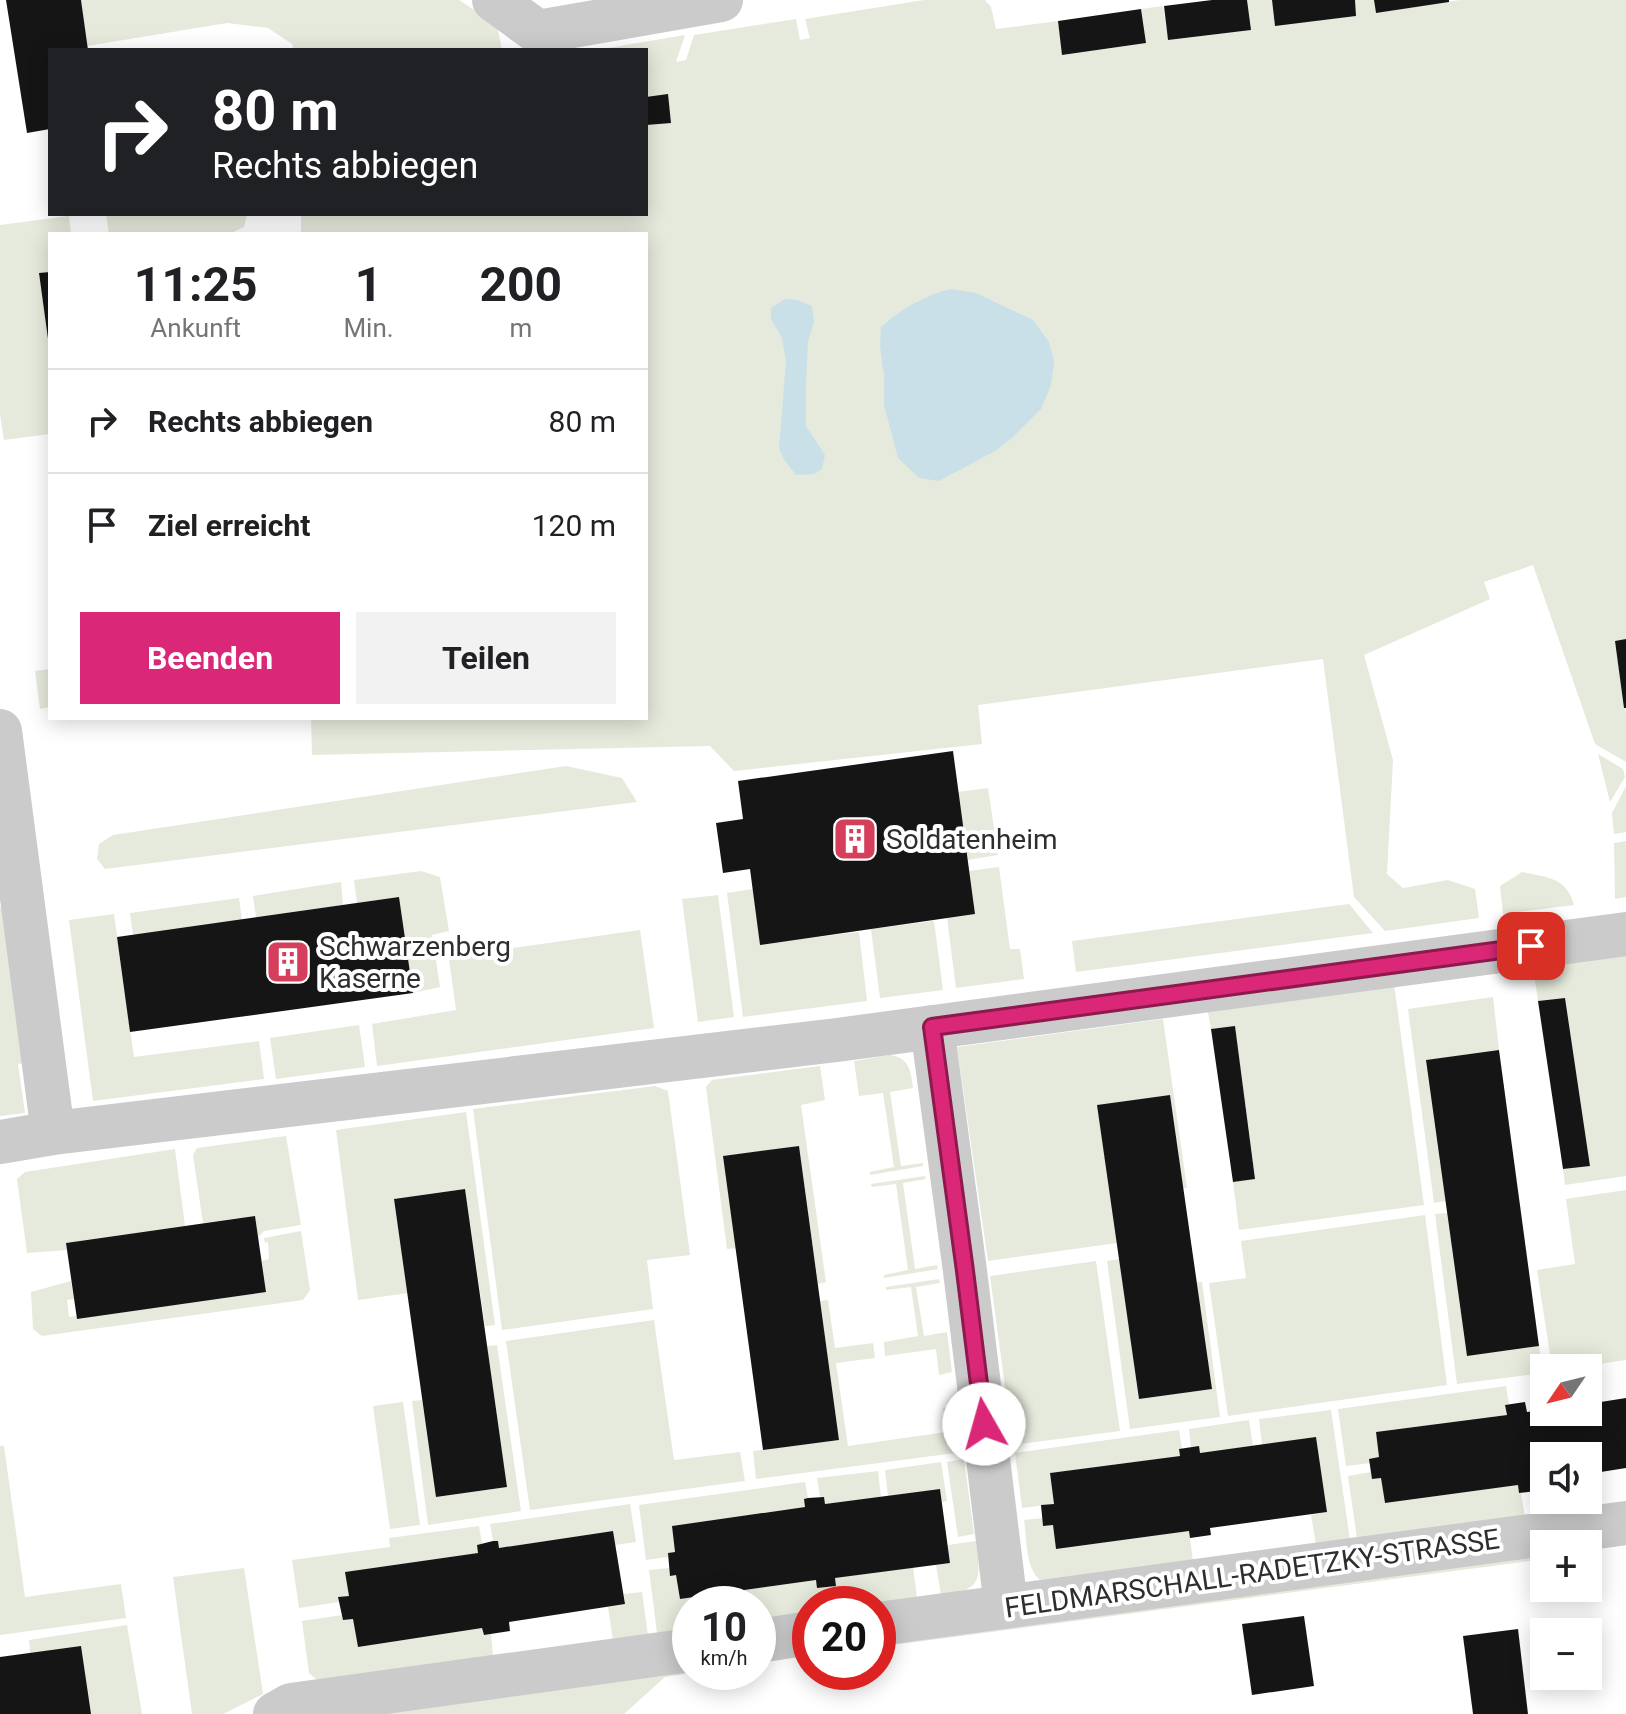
<!DOCTYPE html>
<html lang="de">
<meta charset="utf-8">
<style>
:root{--surface:#fff;--page:#f2f2f2;--text:#202124;--muted:#757577;--line:#e0e0e0;--accent:#db2777}
body{margin:0;font-family:Roboto,sans-serif;background:var(--page);color:var(--text);height:100vh;display:flex;flex-direction:column;font-size:30px;white-space:nowrap}
*{box-sizing:border-box;margin:0}
p{font-size:26px;color:var(--muted)}
.icon{flex:none;width:44px;height:44px;fill:none;stroke:currentColor;stroke-width:2;stroke-linecap:round;stroke-linejoin:round}
.map{position:relative;flex:1;overflow:hidden}
.details{position:absolute;left:48px;top:232px;width:600px;height:488px;display:flex;flex-direction:column;background:var(--surface);border-radius:0px;box-shadow:0 4px 20px #0003}
.details>*{flex:none}
.hud{position:absolute;left:48px;top:48px;width:600px;height:168px;border-radius:0px;box-shadow:0 4px 20px #0003;background:#202124;color:#fff;overflow:hidden}
.needle{width:52px;rotate:235deg}
.fabs{position:absolute;left:1530px;top:1354px;display:grid;gap:16px}
.fabs a{display:grid;place-items:center;width:72px;height:72px;border-radius:0px;background:var(--surface);box-shadow:0 4px 20px #0003;font-size:40px}
.speed{position:absolute;left:672px;top:1586px;display:flex;gap:16px;font-size:40px;font-weight:700;text-align:center}
.speed>*{display:grid;place-content:center;width:104px;height:104px;border-radius:50%;background:var(--surface);box-shadow:0 4px 20px #0003;line-height:1}
.speed small{font-size:20px;font-weight:400}
.speed .limit{border:12px solid #d22;background:#fff;color:#111}
.pin{position:absolute;display:grid;place-items:center;width:68px;height:68px;color:#fff;margin:-34px;border-radius:16px;box-shadow:0 4px 12px #0006}
.me{position:absolute;width:88px;margin:-44px;rotate:353deg;stroke-linejoin:round;filter:drop-shadow(0 0 6px #0008)}
.turn{display:flex;align-items:center;gap:28px;height:168px;padding:0 32px;font-size:36px}
.turn .icon{width:104px;height:104px;stroke-width:2.5}
.turn b{display:block;font-size:56px;line-height:68px}
.eta{display:flex;justify-content:space-evenly;align-items:center;height:136px;text-align:center}
.eta b{font-size:48px;font-weight:700;line-height:56px}
.button{display:flex;gap:16px;margin-top:auto;padding:16px 32px}
.button a{flex:1;height:92px;border-radius:0px;background:var(--accent);color:#fff;font-size:32px;font-weight:700;line-height:92px;text-align:center}
.button a+a{background:var(--page);color:var(--text)}
ul{padding:0;list-style:none}
li{display:flex;align-items:center;gap:24px;height:104px;padding:0 32px;border-top:2px solid var(--line)}
li div{flex:1}
li b{display:block;font-size:30px}
li em{font-style:normal}
.map>svg:first-child{display:block}
.green{fill:#e5eadc}
.water{fill:#cae0e8}
.building{fill:#151515}
.lines{fill:none;stroke-linecap:round;stroke-linejoin:round}
.minor{stroke:#cbcbcb;stroke-width:44}
.route-casing{stroke:#8e194d;stroke-width:20}
.route{stroke:#db2777;stroke-width:14}
.labels{text-anchor:middle;stroke-width:8;stroke-linejoin:round;paint-order:stroke}
.poi-label{font-size:28px;fill:#2e2e2e;stroke:#fff;text-anchor:start}
.street-label{font-size:28px;fill:#2e2e2e;stroke:#fff}
</style>
<div class="map">
<svg width="1626" height="1714" viewBox="0 0 1626 1714">
<rect width="100%" height="100%" fill="#fff"/>
<g class="green">
<polygon points="81,0 459,0 497,25 502,50 294,50 292,44 268,28 227,23 87,46"/>
<polygon points="924,0 985,0 991,7 996,29 1058,21 1063,55 1146,43 1141,9 1163,6 1168,40 1250,30 1247,0 1272,0 1275,25 1356,16 1355,0 1374,0 1376,13 1460,0 1626,0 1626,639 1615,642 1626,713 1626,762 1595,744 1533,565 1484,582 1490,599 1364,655 1393,760 1387,874 1403,888 1448,880 1475,889 1479,918 1385,931 1354,897 1323,659 978,705 982,744 734,771 710,746 312,755 311,718 646,718 646,234 301,234 301,214 646,214 646,50 596,50 685,35 676,62 686,60 694,35 796,19 800,40 810,38 805,19"/>
<polygon points="106,214 247,214 244,227 229,234 109,234"/>
<polygon points="69,216 71,234 50,234 50,272 39,274 50,353 50,434 4,440 0,414 0,225"/>
<polygon points="50,669 50,707 40,709 35,671"/>
<polygon points="1598,754 1623,769 1625,777 1610,802"/>
<polygon points="566,766 622,778 637,802 105,869 97,859 99,844 113,835"/>
<polygon points="1626,786 1626,832 1614,834 1612,813"/>
<polygon points="988,788 998,855 967,860 958,792"/>
<polygon points="1626,841 1626,897 1615,899 1614,843"/>
<polygon points="999,867 1010,949 1020,949 1024,979 956,988 947,918 975,914 969,871"/>
<polygon points="421,871 440,877 449,931 432,935 440,987 413,993 399,897 357,903 354,880"/>
<path d="M1522 872C1546 877 1567 877 1574 905L1503 914 1500 886Z"/>
<polygon points="341,882 343,905 256,917 253,896"/>
<polygon points="753,889 760,944 859,932 867,1001 743,1017 727,893"/>
<polygon points="718,895 734,1017 698,1022 682,899"/>
<polygon points="239,898 242,920 133,935 130,913"/>
<polygon points="1349,904 1373,933 1076,972 1072,941"/>
<polygon points="8,906 30,1062 18,1064 25,1113 0,1116 0,907"/>
<polygon points="114,914 134,1057 259,1041 264,1079 93,1101 69,920"/>
<polygon points="934,921 943,990 880,998 871,929"/>
<polygon points="640,930 654,1028 377,1066 372,1024 456,1010 447,945 489,938 499,950"/>
<polygon points="1626,954 1626,1176 1565,1185 1563,1169 1590,1165 1565,998 1538,1001 1533,967"/>
<polygon points="1394,984 1424,1205 1239,1230 1233,1182 1255,1178 1235,1027 1211,1029 1208,1012"/>
<polygon points="1493,997 1499,1050 1427,1060 1446,1201 1434,1203 1408,1009"/>
<polygon points="1163,1019 1187,1188 1183,1188 1170,1095 1098,1105 1117,1243 988,1261 957,1047"/>
<polygon points="359,1025 365,1067 276,1079 270,1038"/>
<path d="M890 1055C910 1058 911 1072 913 1088L890 1092 901 1166 923 1163V1166L870 1175V1172L894 1167 883 1093 859 1096 854 1061Z"/>
<polygon points="820,1066 825,1100 801,1105 826,1282 818,1284 799,1146 724,1156 736,1248 727,1249 706,1087 712,1080"/>
<polygon points="655,1086 668,1091 690,1255 647,1260 653,1309 502,1330 473,1109"/>
<polygon points="466,1112 495,1325 485,1326 465,1189 394,1199 408,1293 358,1300 336,1130"/>
<polygon points="286,1136 301,1225 264,1231 258,1237 255,1216 203,1223 193,1155 197,1148"/>
<polygon points="175,1149 185,1226 66,1243 67,1250 27,1253 17,1179 25,1172"/>
<polygon points="925,1176 926,1179 903,1183 915,1269 937,1265 938,1269 884,1278 884,1275 908,1270 896,1184 872,1187 871,1184"/>
<polygon points="1626,1190 1626,1360 1573,1368 1552,1368 1537,1270 1575,1264 1566,1199"/>
<polygon points="1447,1213 1467,1356 1539,1346 1543,1373 1457,1384 1435,1214"/>
<polygon points="1425,1215 1447,1385 1228,1416 1209,1283 1246,1278 1241,1241"/>
<polygon points="301,1231 310,1290 303,1300 42,1336 33,1329 31,1292 71,1281 74,1299 67,1300 69,1317 76,1316 77,1319 266,1292 262,1261 269,1259 268,1242 265,1243 264,1238"/>
<polygon points="1119,1259 1139,1399 1211,1389 1196,1282 1202,1282 1220,1417 1130,1429 1107,1261"/>
<polygon points="1096,1261 1120,1431 1013,1445 990,1276"/>
<polygon points="939,1279 940,1283 916,1287 924,1336 947,1332 952,1372 939,1375 936,1349 885,1356 884,1342 918,1336 911,1287 886,1290 886,1287"/>
<polygon points="828,1300 835,1348 873,1343 875,1358 836,1363 848,1446 946,1432 943,1408 957,1406 963,1452 756,1479 753,1451 839,1440 820,1301"/>
<polygon points="654,1320 674,1460 740,1452 745,1481 530,1510 506,1341"/>
<polygon points="497,1345 521,1511 428,1525 412,1401 422,1400 437,1497 507,1487 487,1346"/>
<polygon points="1506,1386 1509,1404 1505,1405 1507,1415 1376,1432 1379,1457 1370,1459 1370,1463 1346,1466 1338,1409"/>
<polygon points="403,1402 420,1525 390,1529 373,1406"/>
<polygon points="1331,1410 1350,1540 1316,1545 1311,1515 1327,1512 1316,1438 1262,1445 1259,1419"/>
<polygon points="1249,1420 1253,1446 1200,1453 1191,1447 1189,1429"/>
<polygon points="1179,1430 1182,1449 1179,1450 1180,1456 1050,1473 1054,1504 1022,1508 1015,1453"/>
<polygon points="0,1446 4,1446 25,1597 121,1584 126,1618 0,1635"/>
<polygon points="964,1459 974,1534 958,1537 947,1462"/>
<polygon points="941,1462 947,1501 942,1502 940,1489 888,1496 885,1470"/>
<polygon points="878,1471 881,1497 825,1504 824,1497 820,1497 817,1478"/>
<polygon points="1371,1472 1372,1479 1381,1478 1385,1503 1518,1485 1519,1493 1521,1493 1525,1517 1357,1539 1348,1476"/>
<polygon points="805,1482 808,1498 805,1507 672,1526 675,1552 668,1553 668,1557 646,1560 639,1505"/>
<polygon points="630,1504 636,1542 615,1545 613,1531 499,1548 498,1541 493,1541 490,1524"/>
<path d="M1042 1518 1043 1526 1053 1525 1056 1549 1189 1531 1193 1561 1040 1580C1025 1567 1027 1539 1024 1520Z"/>
<polygon points="479,1526 482,1544 477,1545 478,1553 346,1572 349,1596 339,1597 339,1602 299,1608 292,1560 390,1547 389,1538"/>
<path d="M976 1541C980 1577 985 1591 941 1595L936 1565 950 1563 948 1545Z"/>
<polygon points="1544,1550 1544,1559 878,1647 878,1639"/>
<polygon points="913,1567 917,1598 874,1604 810,1604 810,1613 758,1620 758,1604 690,1604 690,1629 657,1633 649,1570 669,1568 676,1575 680,1599 816,1580 818,1588 836,1586 835,1578"/>
<polygon points="244,1568 263,1694 223,1714 192,1714 173,1577"/>
<polygon points="642,1592 648,1636 613,1641 608,1607 625,1604 624,1594"/>
<polygon points="342,1615 343,1620 353,1619 358,1647 482,1628 484,1635 491,1634 493,1656 317,1680 309,1673 302,1621"/>
<polygon points="127,1625 142,1714 91,1714 30,1653 29,1640"/>
<polygon points="690,1672 699,1672 665,1677 624,1714 349,1714"/>
</g>
<g class="water">
<path d="M951 289 976 293 1033 320 1049 342 1054 361 1051 385 1041 409 1012 438 995 451 939 481 919 478 898 458 884 405V376L880 346 881 327C901 309 925 295 951 289Z"/>
<polygon points="785,299 798,300 812,306 814,322 808,342 806,383 806,426 825,455 822,469 814,474 796,475 783,458 779,448 786,361 782,338 771,319 771,308"/>
</g>
<g class="building">
<polygon points="6,0 81,0 88,50 50,50 50,129 27,133"/>
<polygon points="1212,0 1247,0 1251,30 1168,40 1164,6"/>
<polygon points="1272,0 1355,0 1356,16 1275,26"/>
<polygon points="1374,0 1449,0 1449,2 1376,13"/>
<polygon points="1141,9 1146,43 1062,55 1058,21"/>
<polygon points="668,94 671,123 646,125 646,97"/>
<polygon points="50,272 50,339 48,339 39,273"/>
<polygon points="1626,639 1626,708 1624,708 1615,641"/>
<polygon points="953,751 975,914 760,945 750,869 723,873 716,823 743,819 738,781"/>
<polygon points="399,897 413,993 130,1032 117,937"/>
<polygon points="1565,998 1590,1166 1563,1169 1538,1001"/>
<polygon points="1235,1026 1255,1179 1233,1182 1211,1029"/>
<polygon points="1499,1050 1539,1346 1467,1356 1426,1060"/>
<polygon points="1170,1095 1212,1389 1139,1399 1097,1105"/>
<polygon points="799,1146 839,1440 763,1450 723,1156"/>
<polygon points="465,1189 507,1487 436,1497 394,1199"/>
<polygon points="255,1216 266,1292 77,1319 66,1243"/>
<polygon points="1626,1398 1626,1468 1588,1474 1588,1456 1544,1456 1544,1480 1535,1481 1536,1491 1519,1493 1518,1485 1385,1503 1381,1478 1372,1479 1369,1459 1379,1457 1376,1432 1507,1415 1505,1405 1525,1402 1527,1412 1544,1410 1544,1412 1588,1412 1588,1404"/>
<polygon points="1316,1437 1327,1512 1210,1528 1211,1535 1190,1538 1189,1531 1056,1549 1053,1525 1043,1526 1041,1505 1054,1504 1050,1473 1180,1456 1179,1449 1199,1446 1200,1453"/>
<polygon points="940,1489 950,1563 835,1578 836,1586 817,1588 816,1580 680,1599 676,1575 670,1576 668,1553 675,1552 672,1526 805,1507 804,1499 808,1498 824,1497 825,1504"/>
<polygon points="613,1531 625,1604 509,1622 510,1631 484,1635 482,1628 358,1647 353,1619 343,1620 338,1597 349,1596 345,1572 478,1553 477,1545 493,1541 498,1541 499,1548"/>
<polygon points="1304,1616 1314,1686 1252,1695 1242,1624"/>
<polygon points="1518,1629 1528,1714 1473,1714 1463,1636"/>
<polygon points="81,1646 91,1714 0,1714 0,1657"/>
</g>
<g class="lines">
<g class="minor">
<polyline points="494,0 538,32 721,0"/>
<polyline points="0,731 53,1133"/>
<polyline points="932,1027 965,1271 1006,1606"/>
<polyline points="0,1142 53,1133 837,1040 1626,934"/>
<polyline points="878,1624 1626,1523"/>
<polyline points="758,1641 810,1633"/>
<polyline points="275,1714 291,1705 690,1650"/>
</g>
</g>
<g class="lines">
<g class="route-casing">
<polyline id="route" points="984,1424 965,1271 932,1027 1531,946"/>
</g>
<use href="#route" class="route"/>
</g>
<defs>
<g id="building-square" transform="scale(2.3)"><rect x="-9" y="-9" width="18" height="18" rx="4" fill="#d53f5b" stroke="#fff"/><path d="M-4-6H4V6H1V3H-1V6H-4ZM-2.5-4.3h1.7v1.8h-1.7ZM.8-4.3h1.7v1.8H.8ZM-2.5-1h1.7V.8h-1.7ZM.8-1h1.7V.8H.8Z" fill="#fff"/></g>
</defs>
<g fill-rule="evenodd">
<use href="#building-square" x="855" y="839"/>
<use href="#building-square" x="288" y="962"/>
</g>
<g class="labels">
<g class="poi-label">
<text x="886" y="849">Soldatenheim</text>
<text x="319" y="956">Schwarzenberg<tspan x="319" dy="32">Kaserne</tspan></text>
</g>
<g class="street-label">
<text transform="translate(1252 1573) rotate(-8)" y="10">FELDMARSCHALL-RADETZKY-STRASSE</text>
</g>
</g>
</svg>
<div class="fabs">
<a><svg class="needle" viewBox="-14 -14 28 28"><path d="M0-13l5 13h-10z" fill="#e53935"/><path d="M0 13l5-13h-10z" fill="#757577"/></svg></a>
<a><svg class="icon" aria-label="sound" viewBox="0 0 24 24"><path d="M4 9h4l5-4v14l-5-4H4zM17 9q2 3 0 6"/></svg></a>
<a>+</a>
<a>−</a>
</div>
<div class="speed"><div>10<small>km/h</small></div><div class="limit">20</div></div>
<div class="pin" style="left:1531px;top:946px;background:#d93025"><svg class="icon" aria-label="arrive" viewBox="0 0 24 24"><path d="M6 21V4h12l-3 4 3 4H6"/></svg></div>
<svg class="me" style="left:984px;top:1424px" viewBox="-20 -20 40 40"><circle r="19" fill="#fff"/><path d="M0-13L10 11 0 6-10 11z" fill="#db2777"/></svg>
<div class="hud">
<div class="turn"><svg class="icon" aria-label="right" viewBox="0 0 24 24"><path d="M7 20v-9h11M14 6l5 5-5 5"/></svg><div><b>80 m</b>Rechts abbiegen</div></div>
</div>
<section class="details">
<div class="eta">
<div><b>11:25</b><p>Ankunft</p></div>
<div><b>1</b><p>Min.</p></div>
<div><b>200</b><p>m</p></div>
</div>
<ul>
<li><svg class="icon" aria-label="right" viewBox="0 0 24 24"><path d="M7 20v-9h11M14 6l5 5-5 5"/></svg><div><b>Rechts abbiegen</b></div><em>80 m</em></li>
<li><svg class="icon" aria-label="arrive" viewBox="0 0 24 24"><path d="M6 21V4h12l-3 4 3 4H6"/></svg><div><b>Ziel erreicht</b></div><em>120 m</em></li>
</ul>
<div class="button"><a>Beenden</a><a>Teilen</a></div>
</section>
</div>
